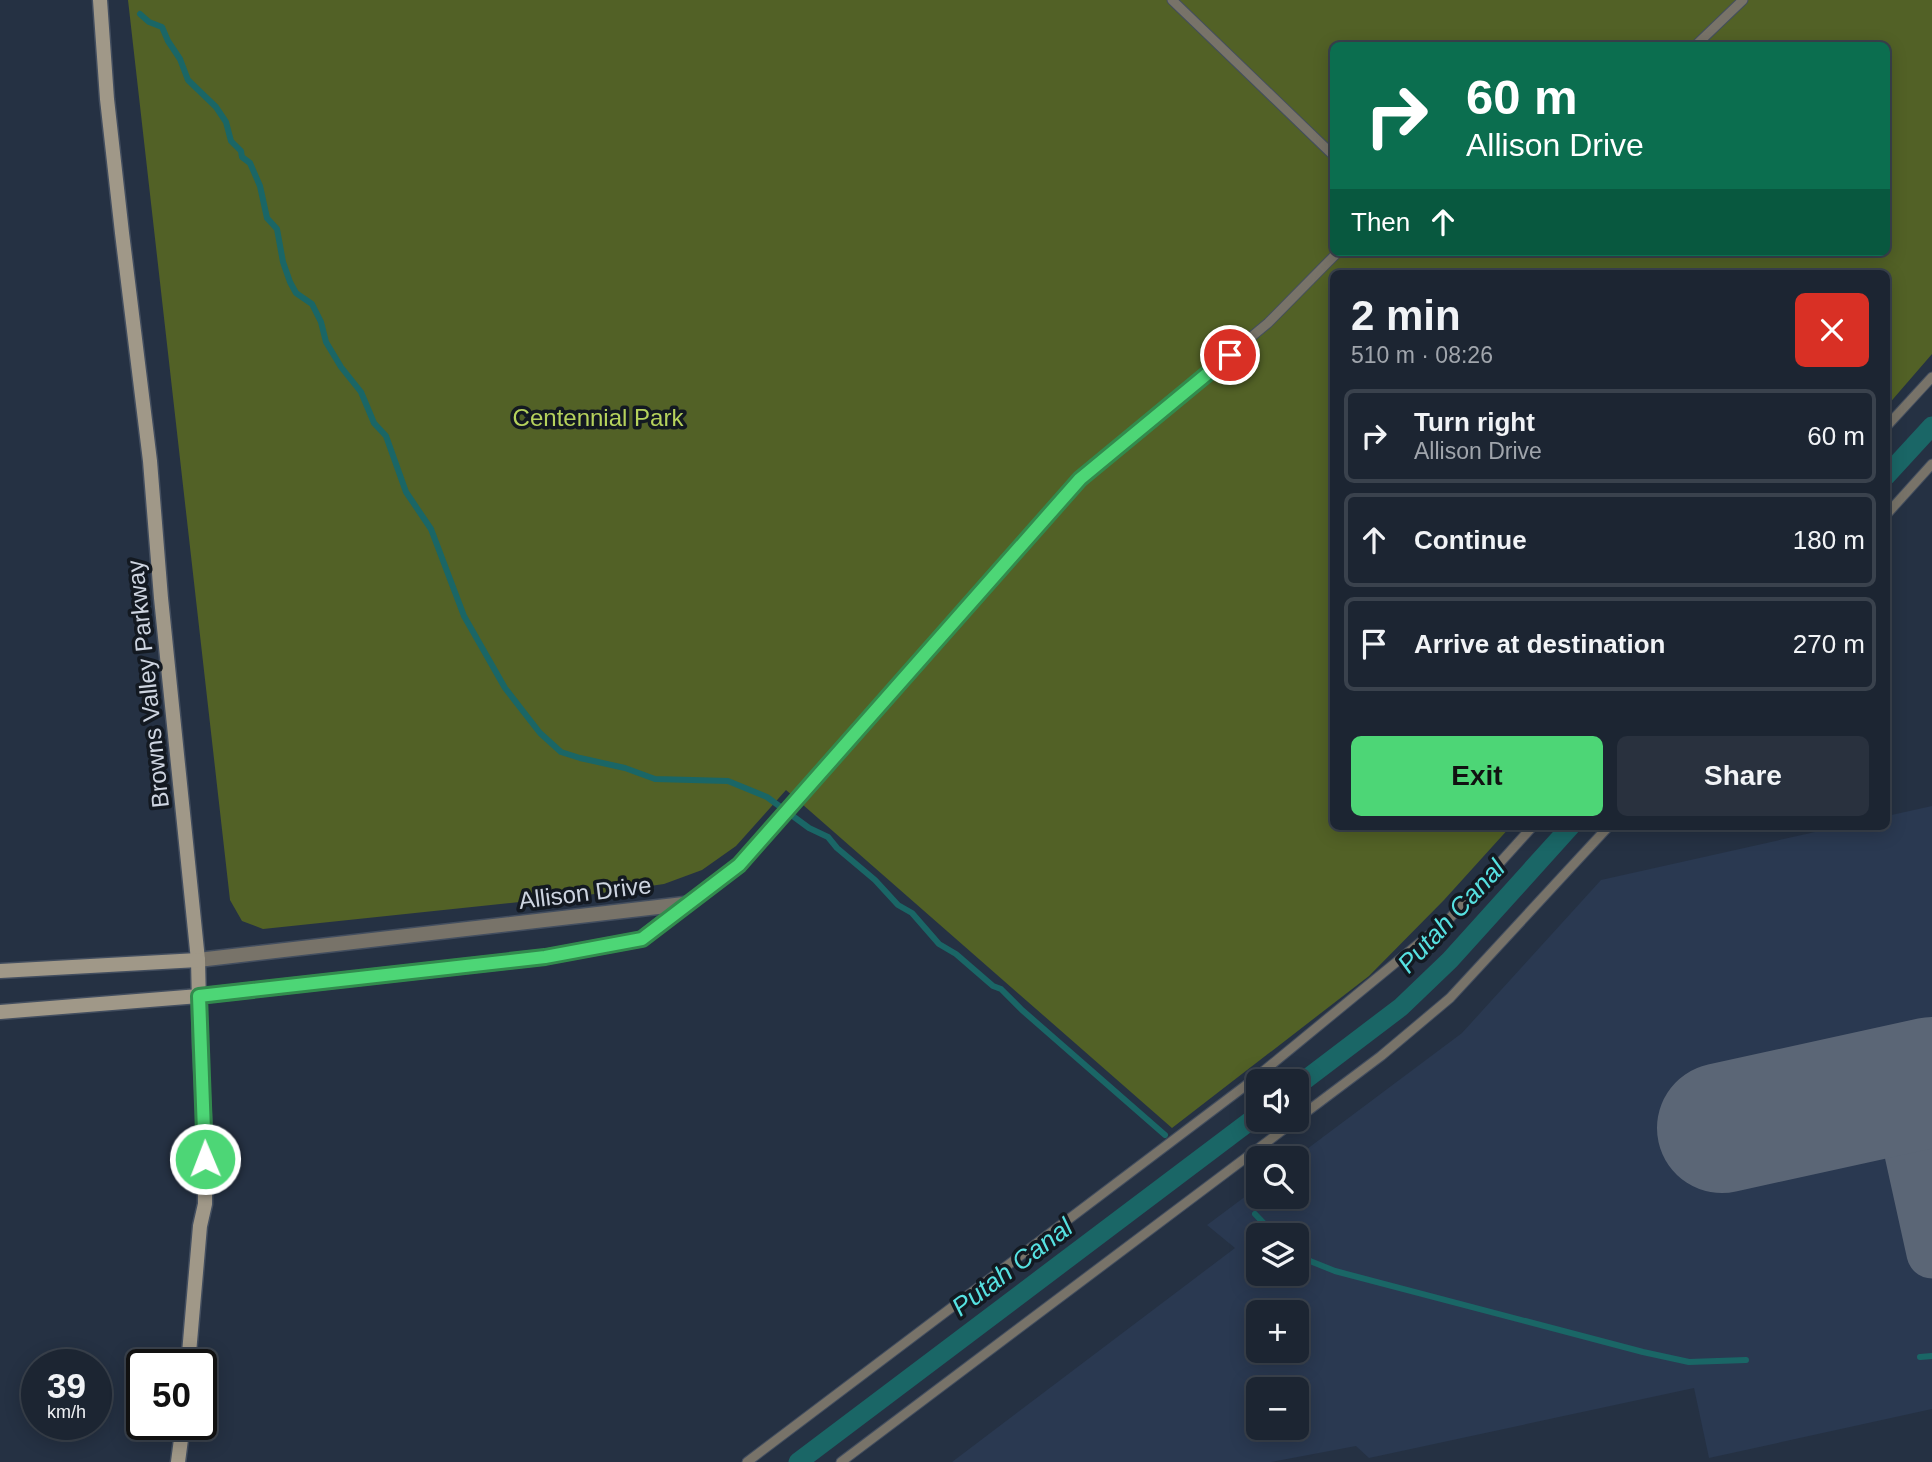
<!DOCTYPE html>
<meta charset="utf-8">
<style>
:root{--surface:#1c2532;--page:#29313e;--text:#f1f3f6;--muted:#a0a5ac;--line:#3a424d;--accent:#4dd676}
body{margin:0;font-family:Arial,sans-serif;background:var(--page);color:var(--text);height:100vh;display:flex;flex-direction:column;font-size:26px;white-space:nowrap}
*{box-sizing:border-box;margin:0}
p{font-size:23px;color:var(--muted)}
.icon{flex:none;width:38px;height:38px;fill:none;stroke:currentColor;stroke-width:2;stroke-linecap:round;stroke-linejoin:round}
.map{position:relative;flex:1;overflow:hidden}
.sheet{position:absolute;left:1330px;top:270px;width:560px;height:560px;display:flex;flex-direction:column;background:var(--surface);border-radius:10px;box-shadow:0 4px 18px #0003,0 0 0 2px var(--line)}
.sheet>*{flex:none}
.banner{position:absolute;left:1330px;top:42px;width:560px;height:214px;border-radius:10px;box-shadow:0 4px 18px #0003,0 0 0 2px var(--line);background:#0b6e4f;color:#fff;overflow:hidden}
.fabs{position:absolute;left:1246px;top:1069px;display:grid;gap:14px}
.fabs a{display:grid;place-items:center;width:63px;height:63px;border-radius:10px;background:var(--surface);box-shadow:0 4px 18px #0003,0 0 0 2px var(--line);font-size:35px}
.speed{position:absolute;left:21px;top:1349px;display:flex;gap:14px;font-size:35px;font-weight:700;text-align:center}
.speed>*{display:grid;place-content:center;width:91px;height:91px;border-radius:50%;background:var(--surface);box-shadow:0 4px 18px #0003,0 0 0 2px var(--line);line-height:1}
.speed small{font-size:18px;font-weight:400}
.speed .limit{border:4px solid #111;border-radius:10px;background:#fff;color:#111}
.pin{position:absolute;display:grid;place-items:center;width:60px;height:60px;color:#fff;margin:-30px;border:4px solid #fff;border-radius:50%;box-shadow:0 2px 7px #0007}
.me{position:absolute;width:77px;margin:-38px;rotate:359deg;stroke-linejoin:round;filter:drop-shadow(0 0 5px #0008)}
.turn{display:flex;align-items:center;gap:24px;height:147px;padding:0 21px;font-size:32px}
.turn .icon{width:91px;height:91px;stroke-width:2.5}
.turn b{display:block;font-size:49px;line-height:60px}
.then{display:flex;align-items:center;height:66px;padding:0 21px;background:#0003;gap:14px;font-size:26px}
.round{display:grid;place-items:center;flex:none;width:74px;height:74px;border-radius:10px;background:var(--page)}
.summary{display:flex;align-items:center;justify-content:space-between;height:119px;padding:0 21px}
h1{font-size:42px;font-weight:700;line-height:52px}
.button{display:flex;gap:14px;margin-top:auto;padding:14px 21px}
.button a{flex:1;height:80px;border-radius:10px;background:var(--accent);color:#111;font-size:28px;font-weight:700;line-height:80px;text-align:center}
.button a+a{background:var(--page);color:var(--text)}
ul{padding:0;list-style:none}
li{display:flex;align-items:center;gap:21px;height:94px;margin:0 14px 10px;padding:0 7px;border:4px solid var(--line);border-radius:10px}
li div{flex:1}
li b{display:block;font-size:26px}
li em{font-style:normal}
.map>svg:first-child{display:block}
.built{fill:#2a3951;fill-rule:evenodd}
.green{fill:#526126;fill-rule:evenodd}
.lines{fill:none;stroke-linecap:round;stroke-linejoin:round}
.stream{stroke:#1a6666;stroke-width:6}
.canal{stroke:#1a6666;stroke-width:19}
.taxiway{stroke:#5b6676;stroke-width:51}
.runway{stroke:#5b6676;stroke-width:130}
.service-casing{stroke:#434e5f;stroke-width:11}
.minor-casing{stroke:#434e5f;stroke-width:17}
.secondary-casing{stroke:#434e5f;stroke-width:17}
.service{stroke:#787369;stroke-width:9}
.minor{stroke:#787369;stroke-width:14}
.secondary{stroke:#a09888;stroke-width:14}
.route-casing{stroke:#328b4d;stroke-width:18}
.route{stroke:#4dd676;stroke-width:12}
.labels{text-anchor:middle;stroke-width:7;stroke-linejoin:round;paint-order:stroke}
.park-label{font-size:24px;fill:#b6d25c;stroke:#131921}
.street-label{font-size:24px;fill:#cdd4e0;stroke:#131921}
.water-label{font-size:26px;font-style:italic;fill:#56e1e1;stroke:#131921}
</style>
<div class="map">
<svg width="1932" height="1462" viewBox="0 0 1932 1462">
<rect width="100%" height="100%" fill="#253143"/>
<path class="built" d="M1932 806V1409L1709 1458 1694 1388 1369 1458 1356 1446 1271 1462H952L1235 1248 1207 1225 1258 1187V1197H1297L1295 1158 1462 1033 1601 880 1842 826H1886L1887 816ZM1258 1236H1297V1274H1258ZM1258 1312H1297V1351H1258ZM1258 1390H1297V1428H1258Z"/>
<path class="green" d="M128 0H1932V354L1887 406 1886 273H1334V826H1511L1444 900 1369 976 1172 1128 786 790 736 846 702 870 664 884 595 894 263 929 242 921 230 900ZM1334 46H1886V252H1334Z"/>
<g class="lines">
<g class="stream">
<polyline points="140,14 149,22 162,27 168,41 180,59 188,80 216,107 226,122 231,141 241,151 242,157 250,163 260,186 267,218 277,229 283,262 290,282 296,293 312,304 321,322 326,342 341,367 361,392 374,423 386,436 406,492 431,529 464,616 505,688 540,733 561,752 580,758 625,768 655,779 728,781 767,797 809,828 828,837 837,848 875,880 898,905 912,913 939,944 956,954 993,986 1001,989 1022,1010 1165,1135"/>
<polyline points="1255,1214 1276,1236"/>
<polyline points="1297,1252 1310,1261 1335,1271 1643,1352 1689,1362 1746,1360"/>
<polyline points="1920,1357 1932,1356"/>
</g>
<g class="canal">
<polyline points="1886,476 1932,426"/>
<polyline points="1297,1086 1401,1007 1450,960 1571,826"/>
<polyline points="798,1462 1258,1115"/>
</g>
<polyline class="taxiway" points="1896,1090 1932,1253"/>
<polyline class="runway" points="1722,1128 1932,1082"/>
<g class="service-casing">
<g id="service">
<polyline points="1172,0 1334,156"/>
<polyline points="1695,46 1743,0"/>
<polyline points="1886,427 1932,377"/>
<polyline points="1886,515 1932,464"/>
<polyline points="686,904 739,865 1080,479 1268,323 1338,252"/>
<polyline points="1297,1119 1381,1056 1450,998 1609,826"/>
<polyline points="747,1462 1249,1083 1450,918 1533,826"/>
<polyline points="841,1462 1296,1120"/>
</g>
</g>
<g class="minor-casing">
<g id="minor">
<polyline points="198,960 684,904"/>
<polyline points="199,996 545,957 642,939 686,904"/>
</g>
</g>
<g class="secondary-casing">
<g id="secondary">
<polyline points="100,0 107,99 122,233 150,461 161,598 198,960 200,1047 205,1137 205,1204 200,1226 188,1365"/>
<polyline points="0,971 198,960"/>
<polyline points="0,1012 199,996"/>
<polyline points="178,1462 183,1424"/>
</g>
</g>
<use href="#service" class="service"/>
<use href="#minor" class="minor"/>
<use href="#secondary" class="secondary"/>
</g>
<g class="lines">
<g class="route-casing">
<polyline id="route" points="205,1159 199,996 545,957 642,939 739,865 1080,479 1230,355"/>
</g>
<use href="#route" class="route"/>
</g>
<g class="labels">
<g class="park-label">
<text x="598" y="426">Centennial Park</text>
</g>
<g class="street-label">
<text transform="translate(148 684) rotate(-96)" y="8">Browns Valley Parkway</text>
<text transform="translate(585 893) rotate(-7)" y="8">Allison Drive</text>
</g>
<g class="water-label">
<text transform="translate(1451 916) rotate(-47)" y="9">Putah Canal</text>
<text transform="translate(1012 1267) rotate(-37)" y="9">Putah Canal</text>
</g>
</g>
</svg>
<div class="fabs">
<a><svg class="icon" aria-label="sound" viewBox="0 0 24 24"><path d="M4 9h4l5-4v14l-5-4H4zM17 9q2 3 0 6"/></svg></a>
<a><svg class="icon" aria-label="search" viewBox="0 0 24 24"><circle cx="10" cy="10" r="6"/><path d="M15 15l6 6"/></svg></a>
<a><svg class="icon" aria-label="layers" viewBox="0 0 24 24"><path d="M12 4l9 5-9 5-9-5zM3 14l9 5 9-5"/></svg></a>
<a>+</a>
<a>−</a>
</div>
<div class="speed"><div>39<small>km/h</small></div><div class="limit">50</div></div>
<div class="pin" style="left:1230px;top:355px;background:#d93025"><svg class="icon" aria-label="arrive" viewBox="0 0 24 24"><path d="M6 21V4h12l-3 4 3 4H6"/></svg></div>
<svg class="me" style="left:205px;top:1159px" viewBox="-20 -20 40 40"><circle r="17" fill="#4dd676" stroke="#fff" stroke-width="3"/><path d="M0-11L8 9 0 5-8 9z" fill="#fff"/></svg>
<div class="banner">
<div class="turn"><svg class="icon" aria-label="right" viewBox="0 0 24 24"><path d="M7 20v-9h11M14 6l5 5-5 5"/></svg><div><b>60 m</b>Allison Drive</div></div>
<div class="then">Then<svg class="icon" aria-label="ahead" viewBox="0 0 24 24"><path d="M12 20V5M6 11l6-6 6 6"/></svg></div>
</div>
<section class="sheet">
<div class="summary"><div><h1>2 min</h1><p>510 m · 08:26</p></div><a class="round" style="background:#d93025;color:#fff"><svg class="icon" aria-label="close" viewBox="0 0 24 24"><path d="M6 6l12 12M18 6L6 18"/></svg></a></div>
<ul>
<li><svg class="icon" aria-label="right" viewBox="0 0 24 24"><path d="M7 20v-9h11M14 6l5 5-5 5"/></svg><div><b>Turn right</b><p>Allison Drive</p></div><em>60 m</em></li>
<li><svg class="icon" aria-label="ahead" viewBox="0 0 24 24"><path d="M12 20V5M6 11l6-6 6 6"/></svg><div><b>Continue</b></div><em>180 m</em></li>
<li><svg class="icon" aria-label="arrive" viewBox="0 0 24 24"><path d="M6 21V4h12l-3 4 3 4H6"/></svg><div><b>Arrive at destination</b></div><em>270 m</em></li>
</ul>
<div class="button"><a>Exit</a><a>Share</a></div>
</section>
</div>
